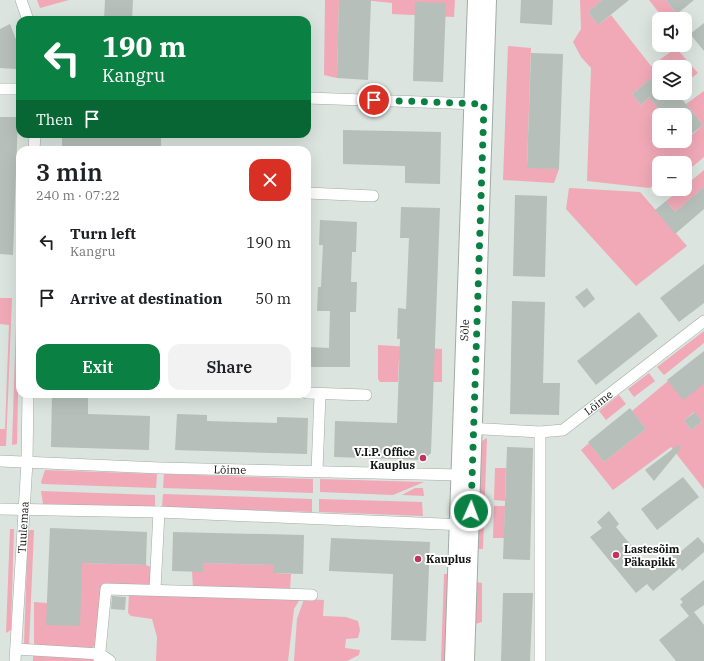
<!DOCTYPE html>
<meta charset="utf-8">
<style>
:root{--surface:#fff;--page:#f2f2f2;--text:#202124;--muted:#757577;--accent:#0b8043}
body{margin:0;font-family:"IBM Plex Serif",serif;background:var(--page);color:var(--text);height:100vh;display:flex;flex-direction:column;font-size:15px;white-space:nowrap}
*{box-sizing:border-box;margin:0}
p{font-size:13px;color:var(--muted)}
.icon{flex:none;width:22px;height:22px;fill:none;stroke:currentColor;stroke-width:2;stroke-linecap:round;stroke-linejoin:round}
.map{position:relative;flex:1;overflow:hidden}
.side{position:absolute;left:16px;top:146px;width:295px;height:252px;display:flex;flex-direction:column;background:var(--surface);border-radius:12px;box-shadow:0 4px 16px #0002}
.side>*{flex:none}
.banner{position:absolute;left:16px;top:16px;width:295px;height:122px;border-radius:12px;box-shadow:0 4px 16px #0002;background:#0b8043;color:#fff;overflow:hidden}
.tools{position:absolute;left:652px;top:12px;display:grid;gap:8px}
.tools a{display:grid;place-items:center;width:40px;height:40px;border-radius:8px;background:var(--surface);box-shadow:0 4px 16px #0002;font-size:20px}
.pin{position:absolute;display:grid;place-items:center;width:34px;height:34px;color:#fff;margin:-17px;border:2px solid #fff;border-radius:50%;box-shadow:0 1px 4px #0007}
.me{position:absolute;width:44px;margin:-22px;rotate:2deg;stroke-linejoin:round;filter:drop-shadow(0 0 3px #0008)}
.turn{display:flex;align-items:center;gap:14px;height:84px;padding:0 20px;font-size:18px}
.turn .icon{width:52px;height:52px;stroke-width:2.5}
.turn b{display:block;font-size:28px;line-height:34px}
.then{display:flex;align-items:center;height:38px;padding:0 20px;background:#0003;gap:8px;font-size:15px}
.round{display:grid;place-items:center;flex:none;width:42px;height:42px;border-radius:12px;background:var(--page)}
.overview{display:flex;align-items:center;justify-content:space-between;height:68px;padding:0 20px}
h1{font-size:24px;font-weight:600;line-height:30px}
.button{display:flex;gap:8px;margin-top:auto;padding:8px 20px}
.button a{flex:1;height:46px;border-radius:12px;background:var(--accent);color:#fff;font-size:16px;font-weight:600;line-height:46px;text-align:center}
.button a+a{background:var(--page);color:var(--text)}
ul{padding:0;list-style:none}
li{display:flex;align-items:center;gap:12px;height:56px;padding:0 20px}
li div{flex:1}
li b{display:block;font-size:15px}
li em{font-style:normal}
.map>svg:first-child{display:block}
.green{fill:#f1a9b7;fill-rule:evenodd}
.building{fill:#b6bfb9}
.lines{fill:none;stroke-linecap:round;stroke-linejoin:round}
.street-casing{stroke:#a2aba5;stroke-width:12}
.secondary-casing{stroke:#a2aba5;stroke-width:18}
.street{stroke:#fff;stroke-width:11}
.secondary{stroke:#fff;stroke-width:16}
.route{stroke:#0b8043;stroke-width:7;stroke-dasharray:0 12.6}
.poi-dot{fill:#c13361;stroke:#fff;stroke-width:1.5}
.labels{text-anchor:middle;stroke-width:4;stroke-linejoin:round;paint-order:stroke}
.street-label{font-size:11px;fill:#111412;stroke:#fff}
.poi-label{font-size:11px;font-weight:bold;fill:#111412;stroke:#fff;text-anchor:start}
</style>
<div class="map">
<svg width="704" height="661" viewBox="0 0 704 661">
<rect width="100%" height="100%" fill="#dbe4de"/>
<g class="green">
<polygon points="37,0 69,0 40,8"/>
<polygon points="325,0 339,0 337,78 324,75"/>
<polygon points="363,0 455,0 454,17 392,14 392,3"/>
<polygon points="580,0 602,0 588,12 598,25 611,15 651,66 676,48 698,73 685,83 685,67 659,67 659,72 632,94 641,105 649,97 664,115 659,115 659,141 671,141 676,147 685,141 703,125 686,104 704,91 704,157 685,173 685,163 659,163 659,183 649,188 587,181 591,68 581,57 573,42 581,29"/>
<polygon points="649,0 666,0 677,14 670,19 664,19"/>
<polygon points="508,46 531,48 527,167 559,169 554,183 503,180"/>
<polygon points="704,170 704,187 675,212 666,201 681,189 685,189 685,186"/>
<polygon points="569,188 640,192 687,246 636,286 566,209"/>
<polygon points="17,294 20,295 17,444 12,445"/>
<polygon points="0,298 12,298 6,446 0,446 0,429 5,429 9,325 0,324"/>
<polygon points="704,331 704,343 664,375 657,367"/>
<polygon points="378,345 442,349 442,382 433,382 399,359 398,382 380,382 378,379"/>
<polygon points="649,373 655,381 634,397 628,389"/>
<path d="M668 381 704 384V489L671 447 613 490 581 450 589 443 604 462 646 429 632 411ZM694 412 702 422 691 430 684 420Z"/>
<polygon points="619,395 626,404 606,420 599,411"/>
<polygon points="487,438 483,549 477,549 481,445 482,441"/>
<polygon points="495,468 506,468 505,501 494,500"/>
<polygon points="45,470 157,474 156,488 42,484 41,482"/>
<polygon points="164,474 313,479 313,493 163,488"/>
<polygon points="320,479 424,482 393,495 320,492"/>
<polygon points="415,488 423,488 424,496 402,495"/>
<polygon points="41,491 155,495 155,507 43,504"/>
<polygon points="163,494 312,499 312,512 162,507"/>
<polygon points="319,499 422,502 423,516 319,512"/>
<polygon points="494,506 505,506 504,538 493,538"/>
<polygon points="10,529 14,529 11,630 6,633"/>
<polygon points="28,530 34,530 29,646 24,643"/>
<polygon points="82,563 146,565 151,567 150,584 146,586 102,584 99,642 89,650 34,647 34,602 47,603"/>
<polygon points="203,563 274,565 274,573 291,574 290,590 193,588 192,571 203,571"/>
<polygon points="444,574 450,574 447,661 441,661"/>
<polygon points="476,582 482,583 482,622 475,624"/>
<polygon points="129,594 300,599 294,609 288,661 156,661 157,637 152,619 131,616 128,613"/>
<polygon points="304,599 324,600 323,616 346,617 358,621 360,630 358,638 346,639 345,648 360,650 359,655 347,661 294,661 297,619"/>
<polygon points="33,656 92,658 95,661 33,661"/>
</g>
<g class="building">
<polygon points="105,0 133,0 132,20 104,20"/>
<polygon points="339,0 371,0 368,80 337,78"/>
<polygon points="521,0 553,0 552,25 520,23"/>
<polygon points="602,0 629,0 598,25 588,12"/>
<polygon points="666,0 694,0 677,14"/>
<polygon points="415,2 446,3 443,82 413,81"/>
<polygon points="704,23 704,51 690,34"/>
<polygon points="10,24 19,47 16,69 0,68 0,29"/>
<polygon points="531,53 563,54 559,169 527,168"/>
<polygon points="659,72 659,93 677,93 703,125 685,139 685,115 664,115 649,97 641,105 632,94"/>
<polygon points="0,117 18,117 13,255 0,254"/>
<polygon points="343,130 441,132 440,184 405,183 405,166 343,164"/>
<rect x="62" y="134" width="99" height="16"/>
<polygon points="704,187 704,209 675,234 655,210 666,201 675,212"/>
<polygon points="515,195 547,196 545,277 513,276"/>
<polygon points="401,207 440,208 431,453 423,460 334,457 335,421 397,423 400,339 397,339 398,308 406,309 409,238 400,238"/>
<polygon points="320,220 357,222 356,252 352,252 351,282 357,282 356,312 350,312 350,367 310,367 310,347 329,348 330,311 317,311 318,287 321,287 323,245 319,245"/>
<polygon points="704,264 704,303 679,322 660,298"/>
<polygon points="587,288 595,299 584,308 575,297"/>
<polygon points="512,301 545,302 543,383 560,383 559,415 510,414"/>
<polygon points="639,312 658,336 596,385 577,361"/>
<polygon points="704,351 704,384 683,400 667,380"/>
<polygon points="52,394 88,394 88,414 150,416 149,450 51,447"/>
<polygon points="630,408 646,429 604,462 588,442"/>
<polygon points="695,412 702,422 691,430 684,420"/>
<polygon points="177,414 207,415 207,421 277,423 277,417 308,418 307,454 175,450"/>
<polygon points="678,445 681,448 654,481 645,470"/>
<polygon points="507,447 533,448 530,560 503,559"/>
<polygon points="683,477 699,497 657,530 641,509"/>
<polygon points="609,511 619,524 616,527 652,571 677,550 679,553 698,537 704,544 704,552 682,571 680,568 653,591 647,584 636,593 590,537 602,528 597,522"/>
<polygon points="50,528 147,532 146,565 82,563 80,626 46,625"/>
<polygon points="173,532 304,535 303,574 273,573 274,565 203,563 203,572 172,571"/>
<polygon points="331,538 430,542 426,641 391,640 393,574 329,571"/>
<polygon points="704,580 704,605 694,612 704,625 704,661 676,661 659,640 689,616 680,605 683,602 680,599"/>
<polygon points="503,593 533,593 530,661 501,661"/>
<polygon points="112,596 126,597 125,610 111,609"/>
</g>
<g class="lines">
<g class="street-casing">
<g id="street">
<polyline points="21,0 28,20"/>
<polyline points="0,89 20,89"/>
<polyline points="307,98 478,104"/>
<polyline points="34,150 35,134"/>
<polyline points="307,193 373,196"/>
<polyline points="307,393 366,395"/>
<path id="s1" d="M466 428 540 432 563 430 704 321"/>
<path id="s2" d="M0 461 160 468 460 475"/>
<polyline points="317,471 320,395"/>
<polyline points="0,509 159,512 465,525"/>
<polyline points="155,589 159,512"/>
<polyline points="16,649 100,654 110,661"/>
<path id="s3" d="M15 661 27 462 28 394"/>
<polyline points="99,661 106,589 312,595"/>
<polyline points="540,661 540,432"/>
</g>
</g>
<g class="secondary-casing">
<g id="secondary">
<path id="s4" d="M453 661 476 0"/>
<polyline points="466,661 488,0"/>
</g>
</g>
<use href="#street" class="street"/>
<use href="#secondary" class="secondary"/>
</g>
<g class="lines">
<polyline class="route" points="374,100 484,104 471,511"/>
</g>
<g class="poi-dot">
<circle cx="423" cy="458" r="4"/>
<circle cx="616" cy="555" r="4"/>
<circle cx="418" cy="559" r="4"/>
</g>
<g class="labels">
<g class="street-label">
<text dy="4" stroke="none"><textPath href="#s4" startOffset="331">Sõle</textPath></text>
<text dy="4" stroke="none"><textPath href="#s1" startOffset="142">Lõime</textPath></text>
<text dy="4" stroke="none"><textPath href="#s2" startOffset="230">Lõime</textPath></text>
<text dy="4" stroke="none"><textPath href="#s3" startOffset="134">Tuulemaa</textPath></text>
</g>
<g class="poi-label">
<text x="415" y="456" text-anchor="end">V.I.P. Office<tspan x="415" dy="13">Kauplus</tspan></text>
<text x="624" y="553">Lastesõim<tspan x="624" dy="13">Päkapikk</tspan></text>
<text x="426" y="563">Kauplus</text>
</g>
</g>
</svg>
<div class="tools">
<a><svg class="icon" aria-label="sound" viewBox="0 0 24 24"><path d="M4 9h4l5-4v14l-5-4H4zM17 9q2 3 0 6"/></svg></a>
<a><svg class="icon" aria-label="layers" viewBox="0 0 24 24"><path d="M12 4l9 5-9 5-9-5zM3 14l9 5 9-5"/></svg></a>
<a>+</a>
<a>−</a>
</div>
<div class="pin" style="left:374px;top:100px;background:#d93025"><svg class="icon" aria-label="arrive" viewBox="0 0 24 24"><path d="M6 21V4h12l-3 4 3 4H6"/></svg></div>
<svg class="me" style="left:471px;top:511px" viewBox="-20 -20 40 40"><circle r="17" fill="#0b8043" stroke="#fff" stroke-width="3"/><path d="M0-11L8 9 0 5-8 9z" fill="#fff"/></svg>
<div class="banner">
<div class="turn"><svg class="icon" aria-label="left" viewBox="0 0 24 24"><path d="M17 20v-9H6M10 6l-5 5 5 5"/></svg><div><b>190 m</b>Kangru</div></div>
<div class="then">Then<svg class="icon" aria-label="arrive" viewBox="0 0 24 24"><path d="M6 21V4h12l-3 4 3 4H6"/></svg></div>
</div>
<section class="side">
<div class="overview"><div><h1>3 min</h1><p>240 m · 07:22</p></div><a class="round" style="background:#d93025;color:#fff"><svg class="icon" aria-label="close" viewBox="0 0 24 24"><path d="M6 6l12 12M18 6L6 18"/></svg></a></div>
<ul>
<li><svg class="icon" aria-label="left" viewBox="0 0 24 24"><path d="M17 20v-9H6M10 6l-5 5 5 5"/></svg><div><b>Turn left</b><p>Kangru</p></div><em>190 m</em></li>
<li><svg class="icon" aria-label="arrive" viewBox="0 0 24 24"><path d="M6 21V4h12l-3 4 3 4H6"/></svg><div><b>Arrive at destination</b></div><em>50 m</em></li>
</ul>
<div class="button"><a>Exit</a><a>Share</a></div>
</section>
</div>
